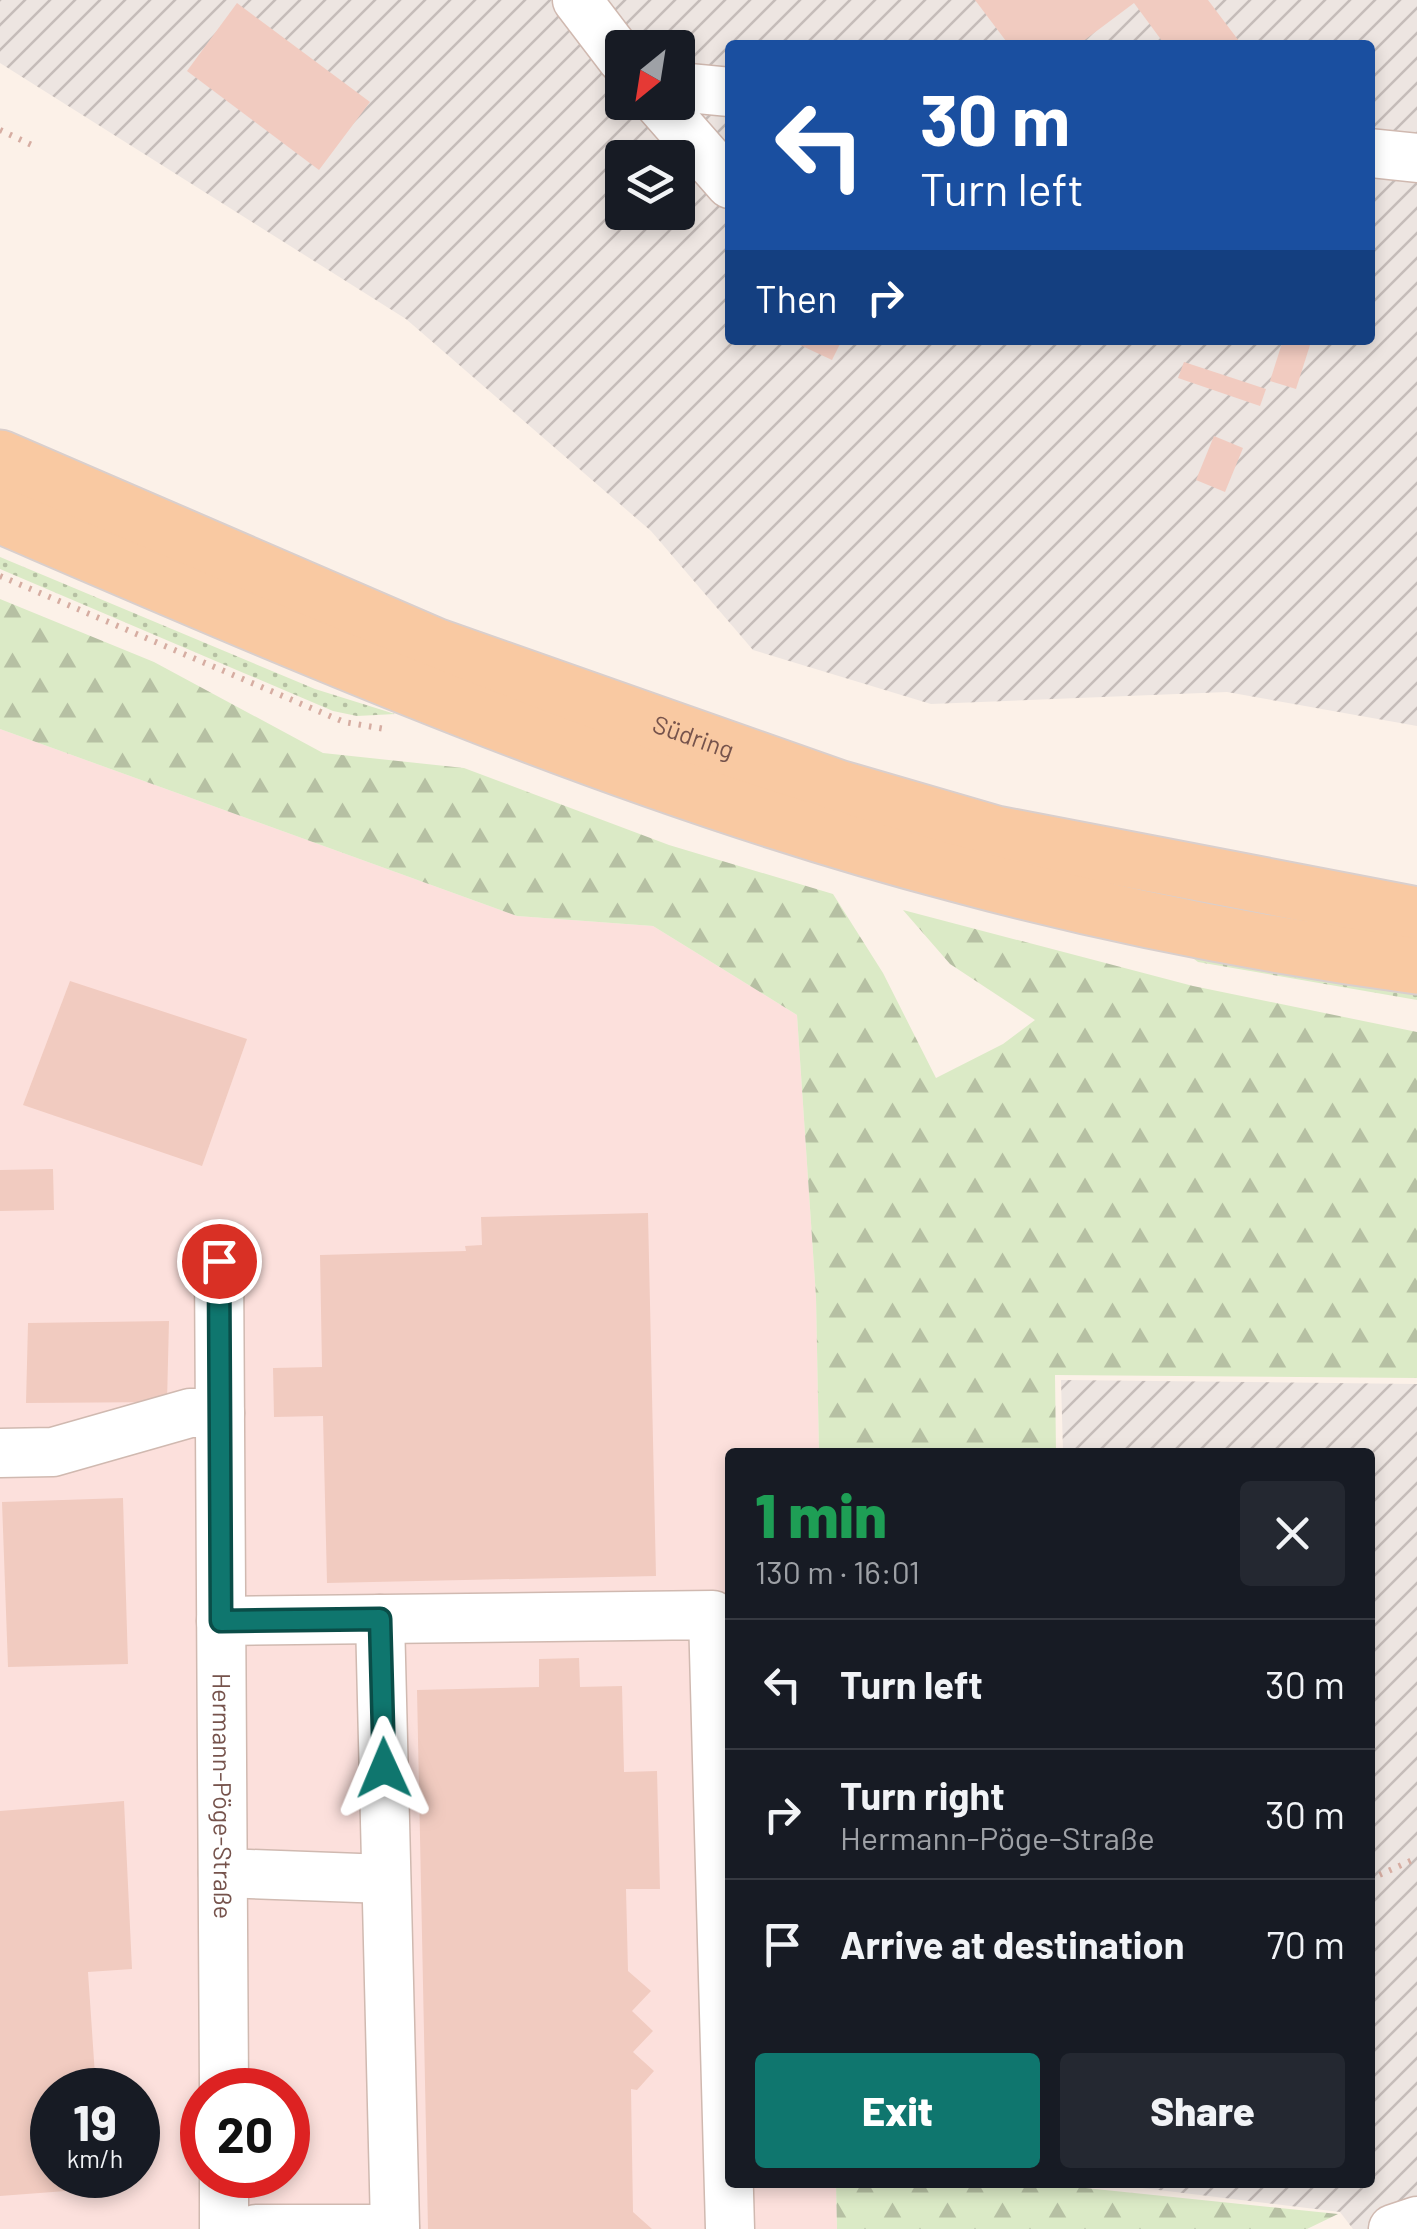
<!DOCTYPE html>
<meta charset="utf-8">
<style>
:root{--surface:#171b24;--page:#242831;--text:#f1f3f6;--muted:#9ea1a6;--line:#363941;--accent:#0f766e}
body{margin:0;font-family:Barlow,sans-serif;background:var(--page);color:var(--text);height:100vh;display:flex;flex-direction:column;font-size:38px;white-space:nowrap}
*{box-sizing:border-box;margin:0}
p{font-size:32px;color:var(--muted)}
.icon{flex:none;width:55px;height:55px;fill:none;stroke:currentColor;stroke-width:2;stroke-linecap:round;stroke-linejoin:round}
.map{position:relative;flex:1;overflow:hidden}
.drawer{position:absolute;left:725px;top:1448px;width:650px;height:740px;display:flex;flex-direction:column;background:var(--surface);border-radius:10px;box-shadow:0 5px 15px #0003}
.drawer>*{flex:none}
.guide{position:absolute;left:725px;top:40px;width:650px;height:305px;border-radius:10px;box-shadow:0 5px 15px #0003;background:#1a4fa0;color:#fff;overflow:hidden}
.needle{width:65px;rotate:210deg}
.buttons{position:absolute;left:605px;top:30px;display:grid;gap:20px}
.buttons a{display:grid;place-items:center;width:90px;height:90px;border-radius:10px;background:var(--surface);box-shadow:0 5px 15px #0003;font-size:50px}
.speed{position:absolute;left:30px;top:2068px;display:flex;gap:20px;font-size:50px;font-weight:700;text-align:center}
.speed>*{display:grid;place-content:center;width:130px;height:130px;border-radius:50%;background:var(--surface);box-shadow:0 5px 15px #0003;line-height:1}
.speed small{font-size:25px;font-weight:400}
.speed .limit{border:15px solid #d22;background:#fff;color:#111}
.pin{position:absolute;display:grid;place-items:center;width:85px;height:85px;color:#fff;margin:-42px;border:5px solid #fff;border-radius:50%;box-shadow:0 2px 10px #0007}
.me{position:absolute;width:110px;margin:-55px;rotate:359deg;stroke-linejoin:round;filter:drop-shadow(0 0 8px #0008)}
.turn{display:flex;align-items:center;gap:35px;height:210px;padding:0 30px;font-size:45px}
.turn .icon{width:130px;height:130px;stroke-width:2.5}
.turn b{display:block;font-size:70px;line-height:85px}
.then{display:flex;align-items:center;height:95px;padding:0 30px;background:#0003;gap:20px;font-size:38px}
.round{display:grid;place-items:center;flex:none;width:105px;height:105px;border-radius:10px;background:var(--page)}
.overview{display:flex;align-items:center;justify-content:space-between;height:170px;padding:0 30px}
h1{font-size:60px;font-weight:800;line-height:75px;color:#1e9e55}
.cta{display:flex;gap:20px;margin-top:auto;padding:20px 30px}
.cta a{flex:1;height:115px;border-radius:10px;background:var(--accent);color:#fff;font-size:40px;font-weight:800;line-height:115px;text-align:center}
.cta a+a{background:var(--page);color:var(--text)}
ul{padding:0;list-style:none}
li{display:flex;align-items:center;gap:30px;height:130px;padding:0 30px;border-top:2px solid var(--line)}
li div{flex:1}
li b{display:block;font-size:38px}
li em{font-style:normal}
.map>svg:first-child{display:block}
.commercial{fill:#fce0dc;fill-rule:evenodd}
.industrial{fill:url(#industrial-furrows);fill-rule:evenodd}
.green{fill:url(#green-dots)}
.forest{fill:url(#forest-firs)}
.building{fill:#f1cbc0}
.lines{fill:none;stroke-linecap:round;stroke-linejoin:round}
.minor-casing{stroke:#d0b9b0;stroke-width:51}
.major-casing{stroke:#d9cfcd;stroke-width:59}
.path{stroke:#d6ada2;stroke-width:6;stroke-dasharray:2.5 8;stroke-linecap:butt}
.minor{stroke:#fff;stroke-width:48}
.major{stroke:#f9c9a2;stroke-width:55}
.route-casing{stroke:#0a4d48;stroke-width:25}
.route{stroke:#0f766e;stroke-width:18}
.labels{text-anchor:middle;stroke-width:9;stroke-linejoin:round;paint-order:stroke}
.street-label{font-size:25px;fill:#76534c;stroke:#fff5ee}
</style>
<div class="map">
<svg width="1417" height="2229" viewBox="0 0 1417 2229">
<defs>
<pattern id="industrial-furrows" width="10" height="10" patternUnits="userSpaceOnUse" patternTransform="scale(2.5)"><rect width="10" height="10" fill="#ede5e1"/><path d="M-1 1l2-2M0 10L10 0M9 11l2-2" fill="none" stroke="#c5bcb9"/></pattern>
<pattern id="green-dots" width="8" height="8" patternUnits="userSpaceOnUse" patternTransform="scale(2.5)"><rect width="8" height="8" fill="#dbeac6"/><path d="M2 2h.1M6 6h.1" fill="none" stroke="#b6c0a3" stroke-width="1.8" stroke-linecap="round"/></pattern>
<pattern id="forest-firs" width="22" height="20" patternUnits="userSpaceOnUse" patternTransform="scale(2.5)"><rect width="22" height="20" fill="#dbeac6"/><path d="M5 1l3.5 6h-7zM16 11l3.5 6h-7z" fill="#b6c0a3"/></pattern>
</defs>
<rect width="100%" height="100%" fill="#fcf1e8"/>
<path class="commercial" d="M0 729 517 916 653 926 797 1015 816 1297 819 1452H730V2182L836 2183 837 2229H0ZM52 2090H138V2175H52ZM202 2090H288V2175H202Z"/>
<g class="industrial">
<path d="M0 0H1417V726L1227 692 931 704 753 650 651 531 406 319 0 63ZM730 45H1370V340H730ZM622 48H678V102H622ZM622 158H678V212H622Z"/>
<polygon points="1061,1380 1417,1384 1417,2229 1353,2229 1340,2212 1101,2183 1370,2182 1370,1452 1063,1452"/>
</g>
<g class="green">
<polygon points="0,557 315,689 395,714 357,716 333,711 0,569"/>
<polygon points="1189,955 1417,987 1417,1000 1198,962"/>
</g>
<g class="forest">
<polygon points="0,599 154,662 323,753 464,768 669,845 833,894 883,973 936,1078 1003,1044 1035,1020 950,964 903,910 1193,986 1417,1032 1417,1378 1055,1375 1056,1452 819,1452 816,1297 797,1015 653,926 517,916 0,729"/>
<polygon points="836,2183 1075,2183 1076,2187 1338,2214 1307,2229 837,2229"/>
</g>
<g class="building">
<polygon points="975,0 1208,0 1242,45 1165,45 1134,3 1078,45 1009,45"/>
<polygon points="237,3 370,102 319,170 187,71"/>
<polygon points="803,340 842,340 832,360 800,345"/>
<polygon points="1283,340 1310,345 1296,389 1270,381"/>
<polygon points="1184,362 1266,389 1260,406 1178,378"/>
<polygon points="1214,436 1243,448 1225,492 1196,480"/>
<polygon points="70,981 247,1039 202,1166 23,1105"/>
<polygon points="53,1169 54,1210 0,1211 0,1170"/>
<polygon points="648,1213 656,1576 327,1583 323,1416 274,1417 273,1368 322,1367 320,1255 466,1251 465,1246 482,1245 481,1217"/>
<polygon points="169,1321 167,1402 26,1403 28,1323"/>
<polygon points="123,1498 128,1664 8,1667 2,1502"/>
<polygon points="579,1658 580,1687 622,1686 624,1772 657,1771 660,1889 626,1889 628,1971 651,1991 632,2011 653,2031 633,2052 654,2071 637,2090 631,2089 633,2212 652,2229 428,2229 417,1690 539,1687 539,1659"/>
<polygon points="124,1801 132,1969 88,1972 96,2090 52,2090 52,2175 78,2175 79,2190 0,2196 0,1811"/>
</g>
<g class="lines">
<g class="minor-casing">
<g id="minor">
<polyline points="577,0 622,59"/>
<polyline points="678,87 730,92"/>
<polyline points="658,102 730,184"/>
<polyline points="1370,153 1417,158"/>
<path id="s1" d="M219 1261 224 2090"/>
<polyline points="0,1453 53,1452 190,1413 220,1413"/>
<polyline points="380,1619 395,2226"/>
<polyline points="221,1621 713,1615 730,2229"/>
<polyline points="223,1873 386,1879"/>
<polyline points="224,2175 224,2229"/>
<polyline points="256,2229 395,2229"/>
<polyline points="1393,2229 1417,2221"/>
</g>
</g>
<g class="major-casing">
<g id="major">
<path id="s2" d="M0 458 435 646 838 788 996 834 1417 915"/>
<path d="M0 515C312 649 627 787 957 874 1108 915 1262 945 1417 966"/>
</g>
</g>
<g class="path">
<polyline points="0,130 34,146"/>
<polyline points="0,576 344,722 385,729"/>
<polyline points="1370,1879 1417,1858"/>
</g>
<use href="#minor" class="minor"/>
<use href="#major" class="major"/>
</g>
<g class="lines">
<g class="route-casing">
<polyline id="route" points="219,1261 221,1621 380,1619 384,1768"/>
</g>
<use href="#route" class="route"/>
</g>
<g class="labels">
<g class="street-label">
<text dy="9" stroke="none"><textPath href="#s2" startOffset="748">Südring</textPath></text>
<text dy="9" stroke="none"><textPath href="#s1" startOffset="535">Hermann-Pöge-Straße</textPath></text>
</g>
</g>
</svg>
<div class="buttons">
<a><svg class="needle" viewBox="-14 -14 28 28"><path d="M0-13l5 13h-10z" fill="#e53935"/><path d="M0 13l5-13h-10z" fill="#9ea1a6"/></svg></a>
<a><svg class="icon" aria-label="layers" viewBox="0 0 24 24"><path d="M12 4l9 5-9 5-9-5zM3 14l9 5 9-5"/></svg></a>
</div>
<div class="speed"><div>19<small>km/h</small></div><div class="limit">20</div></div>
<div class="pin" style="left:219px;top:1261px;background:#d93025"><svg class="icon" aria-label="arrive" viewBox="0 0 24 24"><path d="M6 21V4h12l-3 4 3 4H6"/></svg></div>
<svg class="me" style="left:384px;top:1768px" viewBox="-20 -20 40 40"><path d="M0-17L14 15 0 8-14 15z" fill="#0f766e" stroke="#fff" stroke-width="4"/></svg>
<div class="guide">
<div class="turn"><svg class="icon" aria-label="left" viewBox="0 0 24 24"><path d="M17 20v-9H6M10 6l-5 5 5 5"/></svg><div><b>30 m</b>Turn left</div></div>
<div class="then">Then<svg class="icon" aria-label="right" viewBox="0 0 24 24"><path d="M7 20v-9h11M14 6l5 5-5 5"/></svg></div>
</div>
<section class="drawer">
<div class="overview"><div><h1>1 min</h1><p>130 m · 16:01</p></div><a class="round"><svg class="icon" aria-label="close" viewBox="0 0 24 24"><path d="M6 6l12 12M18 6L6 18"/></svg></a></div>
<ul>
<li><svg class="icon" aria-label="left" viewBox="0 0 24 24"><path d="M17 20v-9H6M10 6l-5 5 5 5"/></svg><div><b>Turn left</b></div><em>30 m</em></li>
<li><svg class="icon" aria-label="right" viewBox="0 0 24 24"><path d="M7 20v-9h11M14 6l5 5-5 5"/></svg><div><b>Turn right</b><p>Hermann-Pöge-Straße</p></div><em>30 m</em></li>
<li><svg class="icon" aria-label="arrive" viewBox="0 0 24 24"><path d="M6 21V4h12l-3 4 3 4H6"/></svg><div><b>Arrive at destination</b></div><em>70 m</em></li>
</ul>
<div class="cta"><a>Exit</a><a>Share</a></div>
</section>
</div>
